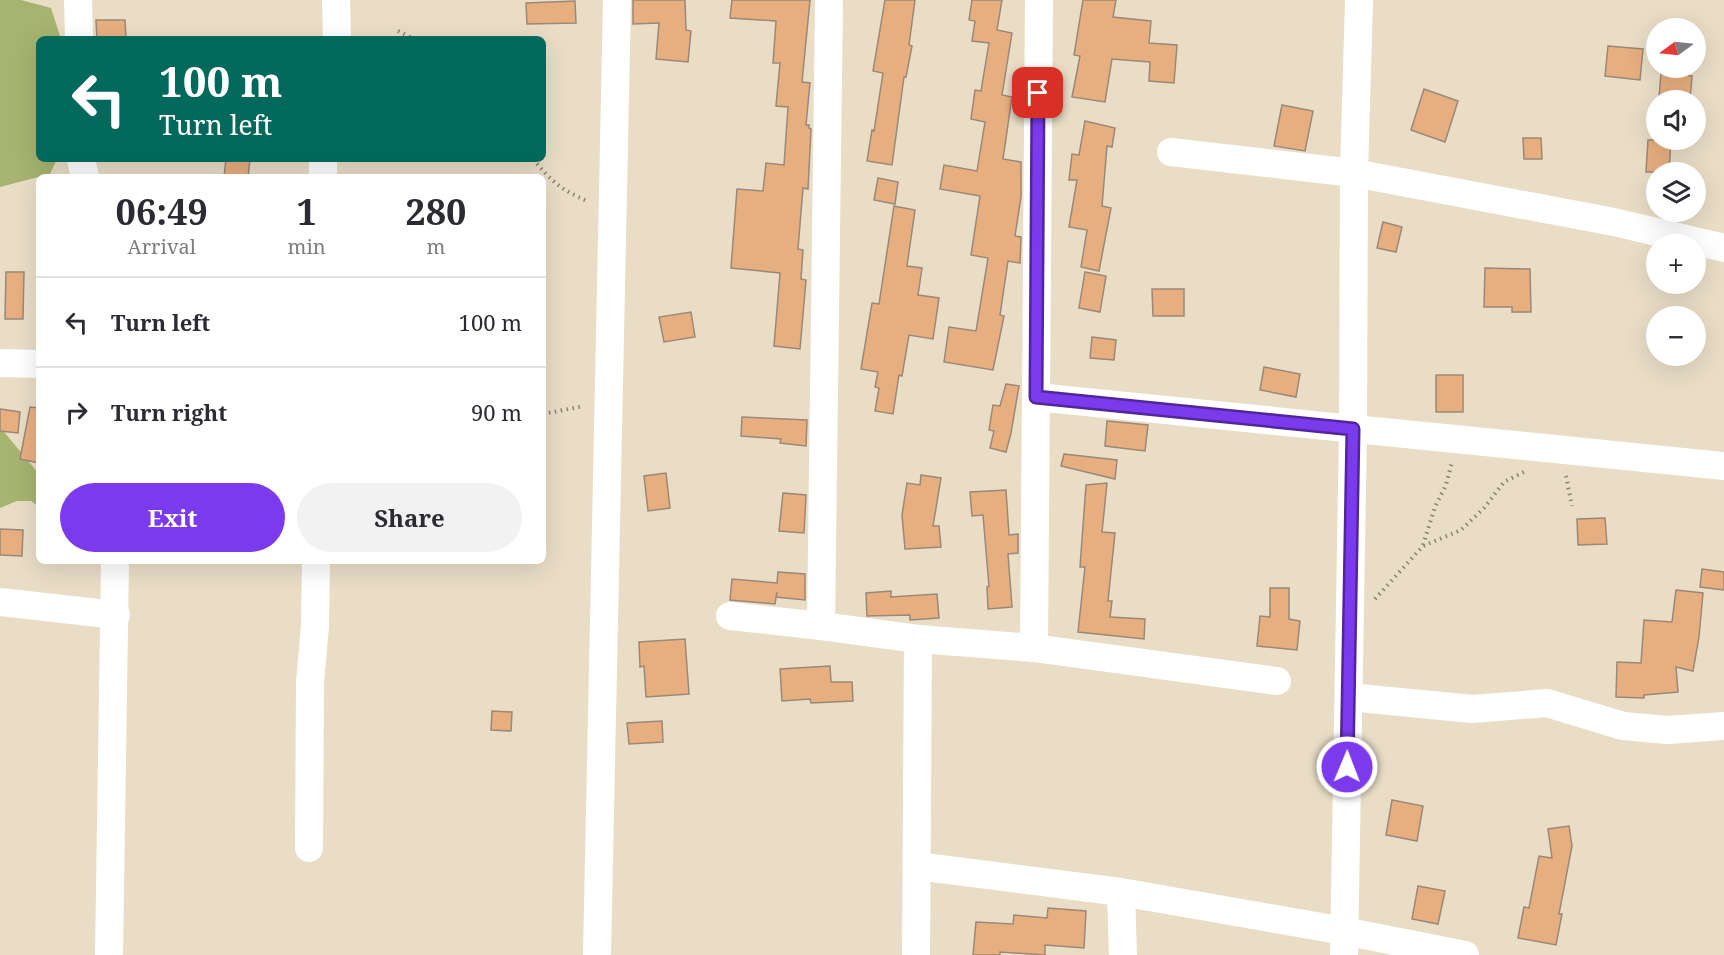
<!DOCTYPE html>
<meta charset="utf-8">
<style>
:root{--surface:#fff;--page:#f2f2f3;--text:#2b2b33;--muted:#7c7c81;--line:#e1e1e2;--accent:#7c3aed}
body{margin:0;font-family:"Noto Serif",serif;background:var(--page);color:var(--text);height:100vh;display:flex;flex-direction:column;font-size:22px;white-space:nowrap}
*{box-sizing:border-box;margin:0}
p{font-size:20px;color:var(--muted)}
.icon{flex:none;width:33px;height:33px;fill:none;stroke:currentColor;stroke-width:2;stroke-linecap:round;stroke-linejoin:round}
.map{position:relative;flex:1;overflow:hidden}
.side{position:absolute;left:36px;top:174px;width:510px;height:390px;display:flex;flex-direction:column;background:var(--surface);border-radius:9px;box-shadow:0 6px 24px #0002}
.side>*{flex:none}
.top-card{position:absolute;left:36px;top:36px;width:510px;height:126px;border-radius:9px;box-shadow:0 6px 24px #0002;background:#00695c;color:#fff;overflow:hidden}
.needle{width:39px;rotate:255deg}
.controls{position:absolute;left:1646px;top:18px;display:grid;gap:12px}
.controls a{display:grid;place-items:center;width:60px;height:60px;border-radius:50%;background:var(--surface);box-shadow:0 6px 24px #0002;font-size:30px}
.pin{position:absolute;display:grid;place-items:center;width:51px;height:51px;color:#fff;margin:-26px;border-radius:12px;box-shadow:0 3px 9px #0006}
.me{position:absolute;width:66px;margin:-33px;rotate:1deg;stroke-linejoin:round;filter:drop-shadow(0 0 4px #0008)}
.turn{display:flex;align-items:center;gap:21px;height:126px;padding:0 24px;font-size:27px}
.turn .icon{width:78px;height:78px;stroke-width:2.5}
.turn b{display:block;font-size:42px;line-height:51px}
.eta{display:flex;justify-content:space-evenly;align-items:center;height:102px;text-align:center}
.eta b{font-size:36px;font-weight:700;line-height:42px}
.button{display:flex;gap:12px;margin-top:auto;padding:12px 24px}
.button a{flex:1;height:69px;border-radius:36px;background:var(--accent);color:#fff;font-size:24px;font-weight:700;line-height:69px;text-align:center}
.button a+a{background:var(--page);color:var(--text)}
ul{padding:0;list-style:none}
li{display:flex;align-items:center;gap:18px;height:90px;padding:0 24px;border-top:2px solid var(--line)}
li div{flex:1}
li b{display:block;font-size:22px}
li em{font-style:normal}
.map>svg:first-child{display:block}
.forest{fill:#a6b470}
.building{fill:#e7af7f;stroke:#9b8878;stroke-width:1.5}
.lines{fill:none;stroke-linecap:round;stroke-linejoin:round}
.path{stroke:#8a8271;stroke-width:4;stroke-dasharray:1.5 4.5;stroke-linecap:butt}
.minor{stroke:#fff;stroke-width:28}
.route-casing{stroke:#51269a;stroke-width:15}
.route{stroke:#7c3aed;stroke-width:10}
</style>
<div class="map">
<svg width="1724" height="955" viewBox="0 0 1724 955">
<rect width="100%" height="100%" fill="#e9ddc6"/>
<g class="forest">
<polygon points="0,0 21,0 51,8 61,39 39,39 39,159 57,159 50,174 0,187"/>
<polygon points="0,427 39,474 39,507 31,501 17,501 0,508"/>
</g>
<g class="building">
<polygon points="633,0 685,0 686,30 691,31 688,62 656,59 659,23 633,24"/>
<polygon points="732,0 810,0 802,82 810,83 806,125 809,125 809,128 811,129 808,189 803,188 798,249 803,250 801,279 806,280 800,349 774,346 780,273 731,268 737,189 763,191 766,163 784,165 788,107 776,106 780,63 773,63 776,21 730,18"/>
<polygon points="885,0 915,0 909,45 912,46 906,77 904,77 892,165 867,161 872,130 874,131 883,73 873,71"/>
<polygon points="972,0 1002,0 997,30 1012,33 1002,95 1012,97 1003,159 1021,162 1021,197 1015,236 1021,237 1020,263 1008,261 1000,315 1004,316 993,370 944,362 949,327 976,331 988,258 971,255 980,196 940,189 944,165 977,171 985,122 971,119 975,90 981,91 989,43 972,41 975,21 969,20"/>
<polygon points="1083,0 1116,0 1113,17 1151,21 1149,43 1177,45 1174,83 1149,81 1150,62 1112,59 1105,102 1072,97 1080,56 1074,55"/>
<polygon points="575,1 576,23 527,24 526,3"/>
<polygon points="96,20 125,20 126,39 97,39"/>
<polygon points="1608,46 1643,49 1640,80 1605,76"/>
<polygon points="1661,73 1692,76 1690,100 1659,98"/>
<polygon points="1424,89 1458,101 1445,142 1411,130"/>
<polygon points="1282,105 1313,111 1305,151 1274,146"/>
<polygon points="1085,121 1115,128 1112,147 1107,146 1102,206 1111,208 1099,271 1081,267 1087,230 1069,227 1077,180 1069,180 1072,154 1079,155"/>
<polygon points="1523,138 1541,138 1542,159 1524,159"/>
<polygon points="1648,140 1671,140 1669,172 1646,172"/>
<polygon points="226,159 250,159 248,177 224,177"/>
<polygon points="878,178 898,182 895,204 874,200"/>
<polygon points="894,206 915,210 907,266 922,268 918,295 939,298 933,339 909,335 902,376 899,375 893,414 875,411 879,388 875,387 878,372 861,369 872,303 879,304"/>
<polygon points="1383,222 1402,227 1396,252 1377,248"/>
<polygon points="1485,268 1530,269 1531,312 1512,312 1512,307 1484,307"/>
<polygon points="6,272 24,272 23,319 5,319"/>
<polygon points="1085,272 1106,276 1100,312 1079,308"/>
<polygon points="1152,289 1184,289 1184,316 1153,316"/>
<polygon points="691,312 695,337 664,342 659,317"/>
<polygon points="1092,337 1116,340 1114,360 1090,358"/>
<polygon points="1264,367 1300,374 1296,397 1260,390"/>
<rect x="1436" y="375" width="27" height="37"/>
<polygon points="1006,384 1019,386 1011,433 1006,452 990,448 994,431 989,430 993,405 1000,406"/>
<polygon points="30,407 39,408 39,463 20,459"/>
<polygon points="0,409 20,412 18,433 0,431"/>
<polygon points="742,417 807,420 806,446 780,443 781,439 741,436"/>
<polygon points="1107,421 1148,425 1145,451 1105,446"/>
<polygon points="1064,454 1117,460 1115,479 1061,466"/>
<polygon points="666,473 670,508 648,511 644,476"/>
<polygon points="921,475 941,478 933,526 939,526 941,547 905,549 902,515 907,483 920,485"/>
<polygon points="1107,483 1102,532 1115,533 1108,601 1112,601 1110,617 1145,619 1144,639 1078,632 1085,567 1080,567 1086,485"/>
<polygon points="1006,490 1009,535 1018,534 1018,553 1008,554 1012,607 988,609 987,587 989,586 983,515 972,516 970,492"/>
<polygon points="783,493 806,495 804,533 779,531"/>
<polygon points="1605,518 1607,544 1578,545 1577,519"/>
<polygon points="0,529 23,530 22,556 0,555"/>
<polygon points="1702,569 1724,572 1724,590 1700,587"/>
<polygon points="778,572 805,574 805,600 776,597 777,592 775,604 730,600 732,579 777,583"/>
<polygon points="1270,588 1289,588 1289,619 1300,621 1297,650 1257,646 1260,616 1270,617"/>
<polygon points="1676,590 1703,593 1699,637 1693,671 1676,667 1678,692 1644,695 1644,698 1616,697 1617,662 1641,663 1644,620 1672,622"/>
<polygon points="891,591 891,597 937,594 939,618 910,620 910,615 867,616 866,593"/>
<polygon points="685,639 689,694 646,697 644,666 640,667 639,642"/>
<polygon points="830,666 831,682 852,682 853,701 811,703 810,699 782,701 780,669"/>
<polygon points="492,711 512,712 511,731 491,730"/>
<polygon points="662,721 663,742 629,744 627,723"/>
<polygon points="1392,800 1423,806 1417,841 1386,835"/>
<polygon points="1569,826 1572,846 1559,914 1562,914 1556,945 1518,938 1524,907 1529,908 1539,856 1552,858 1548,829"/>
<polygon points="1418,886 1445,891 1438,924 1412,919"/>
<polygon points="1048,908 1086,911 1084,948 1045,945 1045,955 1000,952 1000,955 973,955 976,922 1013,924 1014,915 1047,918"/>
</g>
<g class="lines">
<g class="path">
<polyline points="398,31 414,39"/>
<path d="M533 159C553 183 560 189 589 202"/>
<polyline points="543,414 584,406"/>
<polyline points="1566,476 1572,506"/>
<polyline points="1423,545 1435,507 1446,485 1452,462"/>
<polyline points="1375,599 1423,546 1461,530 1484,508 1504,482 1524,472"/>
</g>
<g class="minor">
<polyline points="78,0 79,39"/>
<polyline points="336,0 337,39"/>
<polyline points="1171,152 1354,173 1614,222 1724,248"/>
<polyline points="81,159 85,177"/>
<polyline points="323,177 323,159"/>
<polyline points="0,363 39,364"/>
<polyline points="1036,397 1724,466"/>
<polyline points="0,602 116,615"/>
<polyline points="730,616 821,626 918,639 1034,648 1277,681"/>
<polyline points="821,626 829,0"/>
<polyline points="1034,648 1039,0"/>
<polyline points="1349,697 1472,709 1547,703 1623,726 1668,730 1724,726"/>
<polyline points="309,848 310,683 315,626 316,561"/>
<polyline points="917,866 1121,892 1344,931 1465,955"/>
<polyline points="1121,892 1123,955"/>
<polyline points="109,955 115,561"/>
<polyline points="597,955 617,0"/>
<polyline points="916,955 918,639"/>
<polyline points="1344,955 1353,429 1354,173 1359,0"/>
</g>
</g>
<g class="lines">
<g class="route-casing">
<polyline id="route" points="1038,93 1036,397 1353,429 1347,767"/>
</g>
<use href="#route" class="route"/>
</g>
</svg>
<div class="controls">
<a><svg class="needle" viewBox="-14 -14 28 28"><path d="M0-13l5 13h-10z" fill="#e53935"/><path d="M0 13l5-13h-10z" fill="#7c7c81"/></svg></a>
<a><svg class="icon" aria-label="sound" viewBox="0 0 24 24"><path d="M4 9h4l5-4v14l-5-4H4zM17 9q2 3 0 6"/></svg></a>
<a><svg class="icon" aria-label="layers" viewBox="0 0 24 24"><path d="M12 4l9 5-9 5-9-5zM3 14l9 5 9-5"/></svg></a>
<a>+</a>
<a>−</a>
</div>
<div class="pin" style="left:1038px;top:93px;background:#d93025"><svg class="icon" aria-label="arrive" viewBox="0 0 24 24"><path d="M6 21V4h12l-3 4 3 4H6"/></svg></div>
<svg class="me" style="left:1347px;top:767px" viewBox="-20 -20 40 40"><circle r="17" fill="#7c3aed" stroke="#fff" stroke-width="3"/><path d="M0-11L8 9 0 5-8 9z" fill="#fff"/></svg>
<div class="top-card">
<div class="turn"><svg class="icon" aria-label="left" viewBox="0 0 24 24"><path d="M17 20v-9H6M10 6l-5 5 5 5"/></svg><div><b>100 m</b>Turn left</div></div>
</div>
<section class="side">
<div class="eta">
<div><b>06:49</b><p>Arrival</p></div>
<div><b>1</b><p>min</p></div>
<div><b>280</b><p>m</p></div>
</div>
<ul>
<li><svg class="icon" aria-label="left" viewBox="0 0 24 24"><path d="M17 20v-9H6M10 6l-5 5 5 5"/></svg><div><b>Turn left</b></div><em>100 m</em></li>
<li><svg class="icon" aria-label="right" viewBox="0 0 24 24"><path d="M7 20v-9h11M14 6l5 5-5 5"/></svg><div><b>Turn right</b></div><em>90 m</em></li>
</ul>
<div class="button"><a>Exit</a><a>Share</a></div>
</section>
</div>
